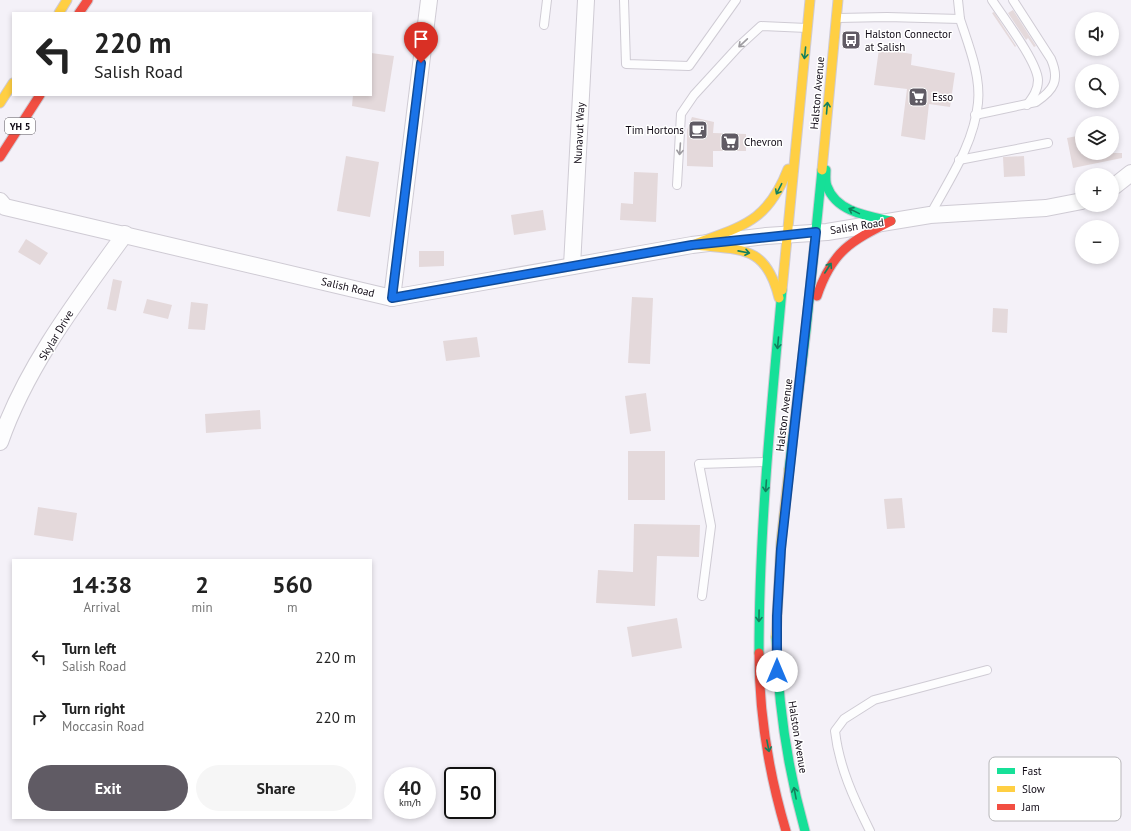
<!DOCTYPE html>
<meta charset="utf-8">
<style>
:root{--surface:#fff;--page:#f6f6f6;--text:#222;--muted:#767676;--accent:#605b64}
body{margin:0;font-family:"PT Sans",sans-serif;background:var(--page);color:var(--text);height:100vh;display:flex;flex-direction:column;font-size:15px;white-space:nowrap}
*{box-sizing:border-box;margin:0}
p{font-size:13px;color:var(--muted)}
.icon{flex:none;width:22px;height:22px;fill:none;stroke:currentColor;stroke-width:2;stroke-linecap:round;stroke-linejoin:round}
.map{position:relative;flex:1;overflow:hidden}
.side{position:absolute;left:12px;top:559px;width:360px;height:260px;display:flex;flex-direction:column;background:var(--surface);border-radius:0px;box-shadow:0 2px 6px #0003}
.side>*{flex:none}
.top-card{position:absolute;left:12px;top:12px;width:360px;height:84px;border-radius:0px;box-shadow:0 2px 6px #0003;background:#fff;color:var(--text);overflow:hidden}
.buttons{position:absolute;left:1075px;top:12px;display:grid;gap:8px}
.buttons a{display:grid;place-items:center;width:44px;height:44px;border-radius:50%;background:var(--surface);box-shadow:0 2px 6px #0003;font-size:20px}
.speed{position:absolute;left:384px;top:767px;display:flex;gap:8px;font-size:20px;font-weight:700;text-align:center}
.speed>*{display:grid;place-content:center;width:52px;height:52px;border-radius:50%;background:var(--surface);box-shadow:0 2px 6px #0003;line-height:1}
.speed small{font-size:10px;font-weight:400}
.speed .limit{border:2px solid #111;border-radius:6px;background:#fff;color:#111}
.pin{position:absolute;display:grid;place-items:center;width:34px;height:34px;color:#fff;margin:-41px -17px;border-radius:50% 50% 50% 0;rotate:-45deg;box-shadow:0 0 4px #0007}
.pin .icon{rotate:45deg}
.me{position:absolute;width:44px;margin:-22px;rotate:0deg;stroke-linejoin:round;filter:drop-shadow(0 0 3px #0008)}
.turn{display:flex;align-items:center;gap:14px;height:84px;padding:0 16px;font-size:18px}
.turn .icon{width:52px;height:52px;stroke-width:2.5}
.turn b{display:block;font-size:28px;line-height:34px}
.eta{display:flex;justify-content:space-evenly;align-items:center;height:68px;text-align:center}
.eta b{font-size:24px;font-weight:600;line-height:28px}
.action{display:flex;gap:8px;margin-top:auto;padding:8px 16px}
.action a{flex:1;height:46px;border-radius:24px;background:var(--accent);color:#fff;font-size:16px;font-weight:600;line-height:46px;text-align:center}
.action a+a{background:var(--page);color:var(--text)}
ul{padding:0;list-style:none}
li{display:flex;align-items:center;gap:12px;height:60px;padding:0 16px}
li div{flex:1}
li b{display:block;font-size:15px}
li em{font-style:normal}
.map>svg:first-child{display:block}
.building{fill:#e4d9db}
.lines{fill:none;stroke-linecap:round;stroke-linejoin:round}
.lane-casing{stroke:#cfcbd4;stroke-width:10}
.street-casing{stroke:#cfcbd4;stroke-width:18}
.fast-casing{stroke:#cfcbd4;stroke-width:11}
.slow-casing{stroke:#cfcbd4;stroke-width:11}
.jam-casing{stroke:#cfcbd4;stroke-width:11}
.lane{stroke:#fdfdfe;stroke-width:8}
.street{stroke:#fdfdfe;stroke-width:16}
.fast{stroke:#16e098;stroke-width:9}
.slow{stroke:#ffcf43;stroke-width:9}
.jam{stroke:#f24e42;stroke-width:9}
.oneway{stroke:#9e9ca1}
.oneway2{stroke:#13805d}
.route-casing{stroke:#114b97;stroke-width:10}
.route{stroke:#1a73e8;stroke-width:7}
.labels{text-anchor:middle;stroke-width:3;stroke-linejoin:round;paint-order:stroke}
.shield{fill:#fff;stroke:#58545b;stroke-width:1}
.shield-label{font-size:10px;font-weight:bold;fill:#100a15}
.poi-label{font-size:11px;fill:#100a15;stroke:#fff;text-anchor:start}
.street-label{font-size:11px;fill:#100a15;stroke:#fff}
.key{fill:#fff;stroke:#b7b6b9;stroke-width:1}
.key-label{font-size:11px;fill:#100a15}
</style>
<div class="map">
<svg width="1131" height="831" viewBox="0 0 1131 831">
<rect width="100%" height="100%" fill="#f4f1f8"/>
<g class="building">
<polygon points="1013,10 1036,46 1034,47 1028,38 1026,40 1008,13"/>
<polygon points="994,12 1016,46 1015,47 992,13"/>
<polygon points="879,49 912,54 911,65 955,73 950,107 929,104 925,140 901,136 907,89 874,85"/>
<polygon points="371,53 394,56 385,112 352,106 353,95 371,95"/>
<polygon points="692,117 714,122 713,133 746,134 746,151 713,151 713,167 687,166 687,130"/>
<polygon points="1082,135 1082,153 1122,153 1122,158 1073,168 1067,138"/>
<polygon points="346,156 379,162 370,217 337,211"/>
<polygon points="1024,156 1025,176 1004,177 1003,157"/>
<polygon points="634,172 658,173 656,222 620,220 621,203 633,204"/>
<polygon points="543,210 546,230 514,235 511,215"/>
<polygon points="26,239 48,253 40,265 18,252"/>
<polygon points="419,251 444,251 444,266 419,267"/>
<polygon points="113,279 122,281 116,311 107,309"/>
<polygon points="632,297 653,298 650,364 628,363"/>
<polygon points="147,299 172,305 168,319 143,313"/>
<polygon points="191,302 208,304 205,330 188,329"/>
<polygon points="993,308 1008,309 1007,333 992,332"/>
<polygon points="477,337 480,357 446,361 443,341"/>
<polygon points="646,393 651,431 630,434 625,396"/>
<polygon points="260,410 261,429 206,433 205,414"/>
<rect x="628" y="451" width="37" height="49"/>
<polygon points="902,498 905,528 887,529 884,499"/>
<polygon points="38,507 77,513 73,541 34,535"/>
<polygon points="634,524 700,525 699,557 657,556 655,606 596,603 598,570 633,572"/>
<polygon points="677,618 682,648 632,657 627,627"/>
</g>
<g class="lines">
<g class="lane-casing">
<g id="lane">
<polyline points="624,0 626,64 689,66 736,0"/>
<polyline points="958,0 960,19"/>
<path d="M992 0C1003 17 1037 61 1038 80 1038 90 1033 97 1027 105"/>
<path d="M838 18 887 17 960 19C968 44 981 75 978 103 974 144 949 180 930 215"/>
<polyline points="544,25 547,0"/>
<path d="M975 115 1036 102C1054 90 1060 80 1051 59L1013 0"/>
<polyline points="959,160 1048,143"/>
<polyline points="677,185 681,114 694,95 738,47 761,26 807,28"/>
<polyline points="702,596 711,526 699,464 767,462"/>
<path d="M870 831C854 799 839 767 835 731L844 719 874 700 987 670"/>
</g>
</g>
<g class="street-casing">
<g id="street">
<polyline points="1112,188 1131,173"/>
<polyline points="0,201 5,207 392,298 692,245 766,236 827,232 930,215 1046,208 1082,201"/>
<polyline points="572,266 586,0"/>
<polyline points="392,298 429,0"/>
<path d="M0 442C26 367 78 299 125 234"/>
</g>
</g>
<g class="fast-casing">
<g id="fast">
<path d="M826 170C826 175 825 181 827 186 836 212 868 216 891 221"/>
<polyline points="789,469 806,331 822,170"/>
<path d="M776 637C778 704 787 767 805 831"/>
<path d="M759 653C759 534 771 409 782 290"/>
</g>
</g>
<g class="slow-casing">
<g id="slow">
<polyline points="59,13 67,0"/>
<polyline points="0,103 13,83"/>
<polyline points="822,170 838,0"/>
<path d="M692 245C742 226 767 223 788 169"/>
<path d="M695 245C742 250 766 245 779 298"/>
<polyline points="782,290 810,0"/>
<polyline points="776,637 781,542 789,469"/>
</g>
</g>
<g class="jam-casing">
<g id="jam">
<polyline points="79,13 88,0"/>
<polyline points="0,157 40,95"/>
<path d="M817 296C832 251 851 241 891 221"/>
<path d="M759 653C759 712 769 774 786 831"/>
</g>
</g>
<use href="#lane" class="lane"/>
<use href="#street" class="street"/>
<use href="#fast" class="fast"/>
<use href="#slow" class="slow"/>
<use href="#jam" class="jam"/>
</g>
<defs><path id="oneway-shaft" d="M-6 0H5M1.5-3L5.5 0L1.5 3" fill="none" stroke-width="1.6" stroke-linecap="round" stroke-linejoin="round"/></defs>
<g class="oneway">
<use href="#oneway-shaft" transform="translate(743 43) rotate(137)"/>
<use href="#oneway-shaft" transform="translate(680 149) rotate(94)"/>
</g>
<g class="oneway2">
<use href="#oneway-shaft" transform="translate(805 53) rotate(96)"/>
<use href="#oneway-shaft" transform="translate(827 108) rotate(-85)"/>
<use href="#oneway-shaft" transform="translate(779 189) rotate(117)"/>
<use href="#oneway-shaft" transform="translate(854 211) rotate(-154)"/>
<use href="#oneway-shaft" transform="translate(744 252) rotate(11)"/>
<use href="#oneway-shaft" transform="translate(828 268) rotate(-57)"/>
<use href="#oneway-shaft" transform="translate(778 343) rotate(95)"/>
<use href="#oneway-shaft" transform="translate(766 486) rotate(94)"/>
<use href="#oneway-shaft" transform="translate(759 616) rotate(91)"/>
<use href="#oneway-shaft" transform="translate(768 746) rotate(79)"/>
<use href="#oneway-shaft" transform="translate(795 793) rotate(-101)"/>
</g>
<g class="lines">
<g class="route-casing">
<polyline id="route" points="421,63 392,298 692,245 816,232 781,549 777,616 777,671"/>
</g>
<use href="#route" class="route"/>
</g>
<defs>
<g id="bus-square" transform="scale(1)"><rect x="-9" y="-9" width="18" height="18" rx="4" fill="#605b64" stroke="#fff"/><path d="M-5-6H5V4H4V6H2V4H-2V6H-4V4H-5ZM-3.5-4V0h7V-4ZM-3.5 1.2v1.5H-2V1.2ZM2 1.2v1.5H3.5V1.2Z" fill="#fff"/></g>
<g id="supermarket-square" transform="scale(1)"><rect x="-9" y="-9" width="18" height="18" rx="4" fill="#605b64" stroke="#fff"/><path d="M-6-5.5h2.5l.6 2H6L4.5 2H-2.5L-4.4-4H-6ZM-1.5 3.2a1.3 1.3 0 1 0 .1 0ZM3 3.2a1.3 1.3 0 1 0 .1 0Z" fill="#fff"/></g>
<g id="cafe-square" transform="scale(1)"><rect x="-9" y="-9" width="18" height="18" rx="4" fill="#605b64" stroke="#fff"/><path d="M-5.5-4.5H6V0H3Q3 3.5 0 3.5H-2.5Q-5.5 3.5-5.5 0ZM3-3.2v2h1.7v-2ZM-6 4.5H4V6H-6Z" fill="#fff"/></g>
</defs>
<g fill-rule="evenodd">
<use href="#bus-square" x="851" y="40"/>
<use href="#supermarket-square" x="918" y="97"/>
<use href="#cafe-square" x="698" y="130"/>
<use href="#supermarket-square" x="730" y="142"/>
</g>
<g class="labels">
<rect class="shield" x="5" y="118" width="30" height="16" rx="3"/>
<g class="shield-label">
<text x="20" y="130">YH 5</text>
</g>
<g class="poi-label">
<text x="865" y="38">Halston Connector<tspan x="865" dy="13">at Salish</tspan></text>
<text x="932" y="101">Esso</text>
<text x="684" y="134" text-anchor="end">Tim Hortons</text>
<text x="744" y="146">Chevron</text>
</g>
<g class="street-label">
<text transform="translate(817 93) rotate(-85)" y="4">Halston Avenue</text>
<text transform="translate(579 133) rotate(-87)" y="4">Nunavut Way</text>
<text transform="translate(857 226) rotate(-9)" y="4">Salish Road</text>
<text transform="translate(348 287) rotate(13)" y="4">Salish Road</text>
<text transform="translate(56 335) rotate(-59)" y="4">Skylar Drive</text>
<text transform="translate(784 415) rotate(-83)" y="4">Halston Avenue</text>
<text transform="translate(798 737) rotate(81)" y="4">Halston Avenue</text>
</g>
</g>
<rect x="989" y="757" width="132" height="64" rx="6" class="key"/>
<rect x="997" y="768" width="18" height="6" fill="#16e098"/>
<rect x="997" y="786" width="18" height="6" fill="#ffcf43"/>
<rect x="997" y="804" width="18" height="6" fill="#f24e42"/>
<g class="key-label">
<text x="1022" y="775">Fast</text>
<text x="1022" y="793">Slow</text>
<text x="1022" y="811">Jam</text>
</g>
</svg>
<div class="buttons">
<a><svg class="icon" aria-label="sound" viewBox="0 0 24 24"><path d="M4 9h4l5-4v14l-5-4H4zM17 9q2 3 0 6"/></svg></a>
<a><svg class="icon" aria-label="search" viewBox="0 0 24 24"><circle cx="10" cy="10" r="6"/><path d="M15 15l6 6"/></svg></a>
<a><svg class="icon" aria-label="layers" viewBox="0 0 24 24"><path d="M12 4l9 5-9 5-9-5zM3 14l9 5 9-5"/></svg></a>
<a>+</a>
<a>−</a>
</div>
<div class="speed"><div>40<small>km/h</small></div><div class="limit">50</div></div>
<div class="pin" style="left:421px;top:63px;background:#d93025"><svg class="icon" aria-label="arrive" viewBox="0 0 24 24"><path d="M6 21V4h12l-3 4 3 4H6"/></svg></div>
<svg class="me" style="left:777px;top:671px" viewBox="-20 -20 40 40"><circle r="19" fill="#fff"/><path d="M0-13L10 11 0 6-10 11z" fill="#1a73e8"/></svg>
<div class="top-card">
<div class="turn"><svg class="icon" aria-label="left" viewBox="0 0 24 24"><path d="M17 20v-9H6M10 6l-5 5 5 5"/></svg><div><b>220 m</b>Salish Road</div></div>
</div>
<section class="side">
<div class="eta">
<div><b>14:38</b><p>Arrival</p></div>
<div><b>2</b><p>min</p></div>
<div><b>560</b><p>m</p></div>
</div>
<ul>
<li><svg class="icon" aria-label="left" viewBox="0 0 24 24"><path d="M17 20v-9H6M10 6l-5 5 5 5"/></svg><div><b>Turn left</b><p>Salish Road</p></div><em>220 m</em></li>
<li><svg class="icon" aria-label="right" viewBox="0 0 24 24"><path d="M7 20v-9h11M14 6l5 5-5 5"/></svg><div><b>Turn right</b><p>Moccasin Road</p></div><em>220 m</em></li>
</ul>
<div class="action"><a>Exit</a><a>Share</a></div>
</section>
</div>
